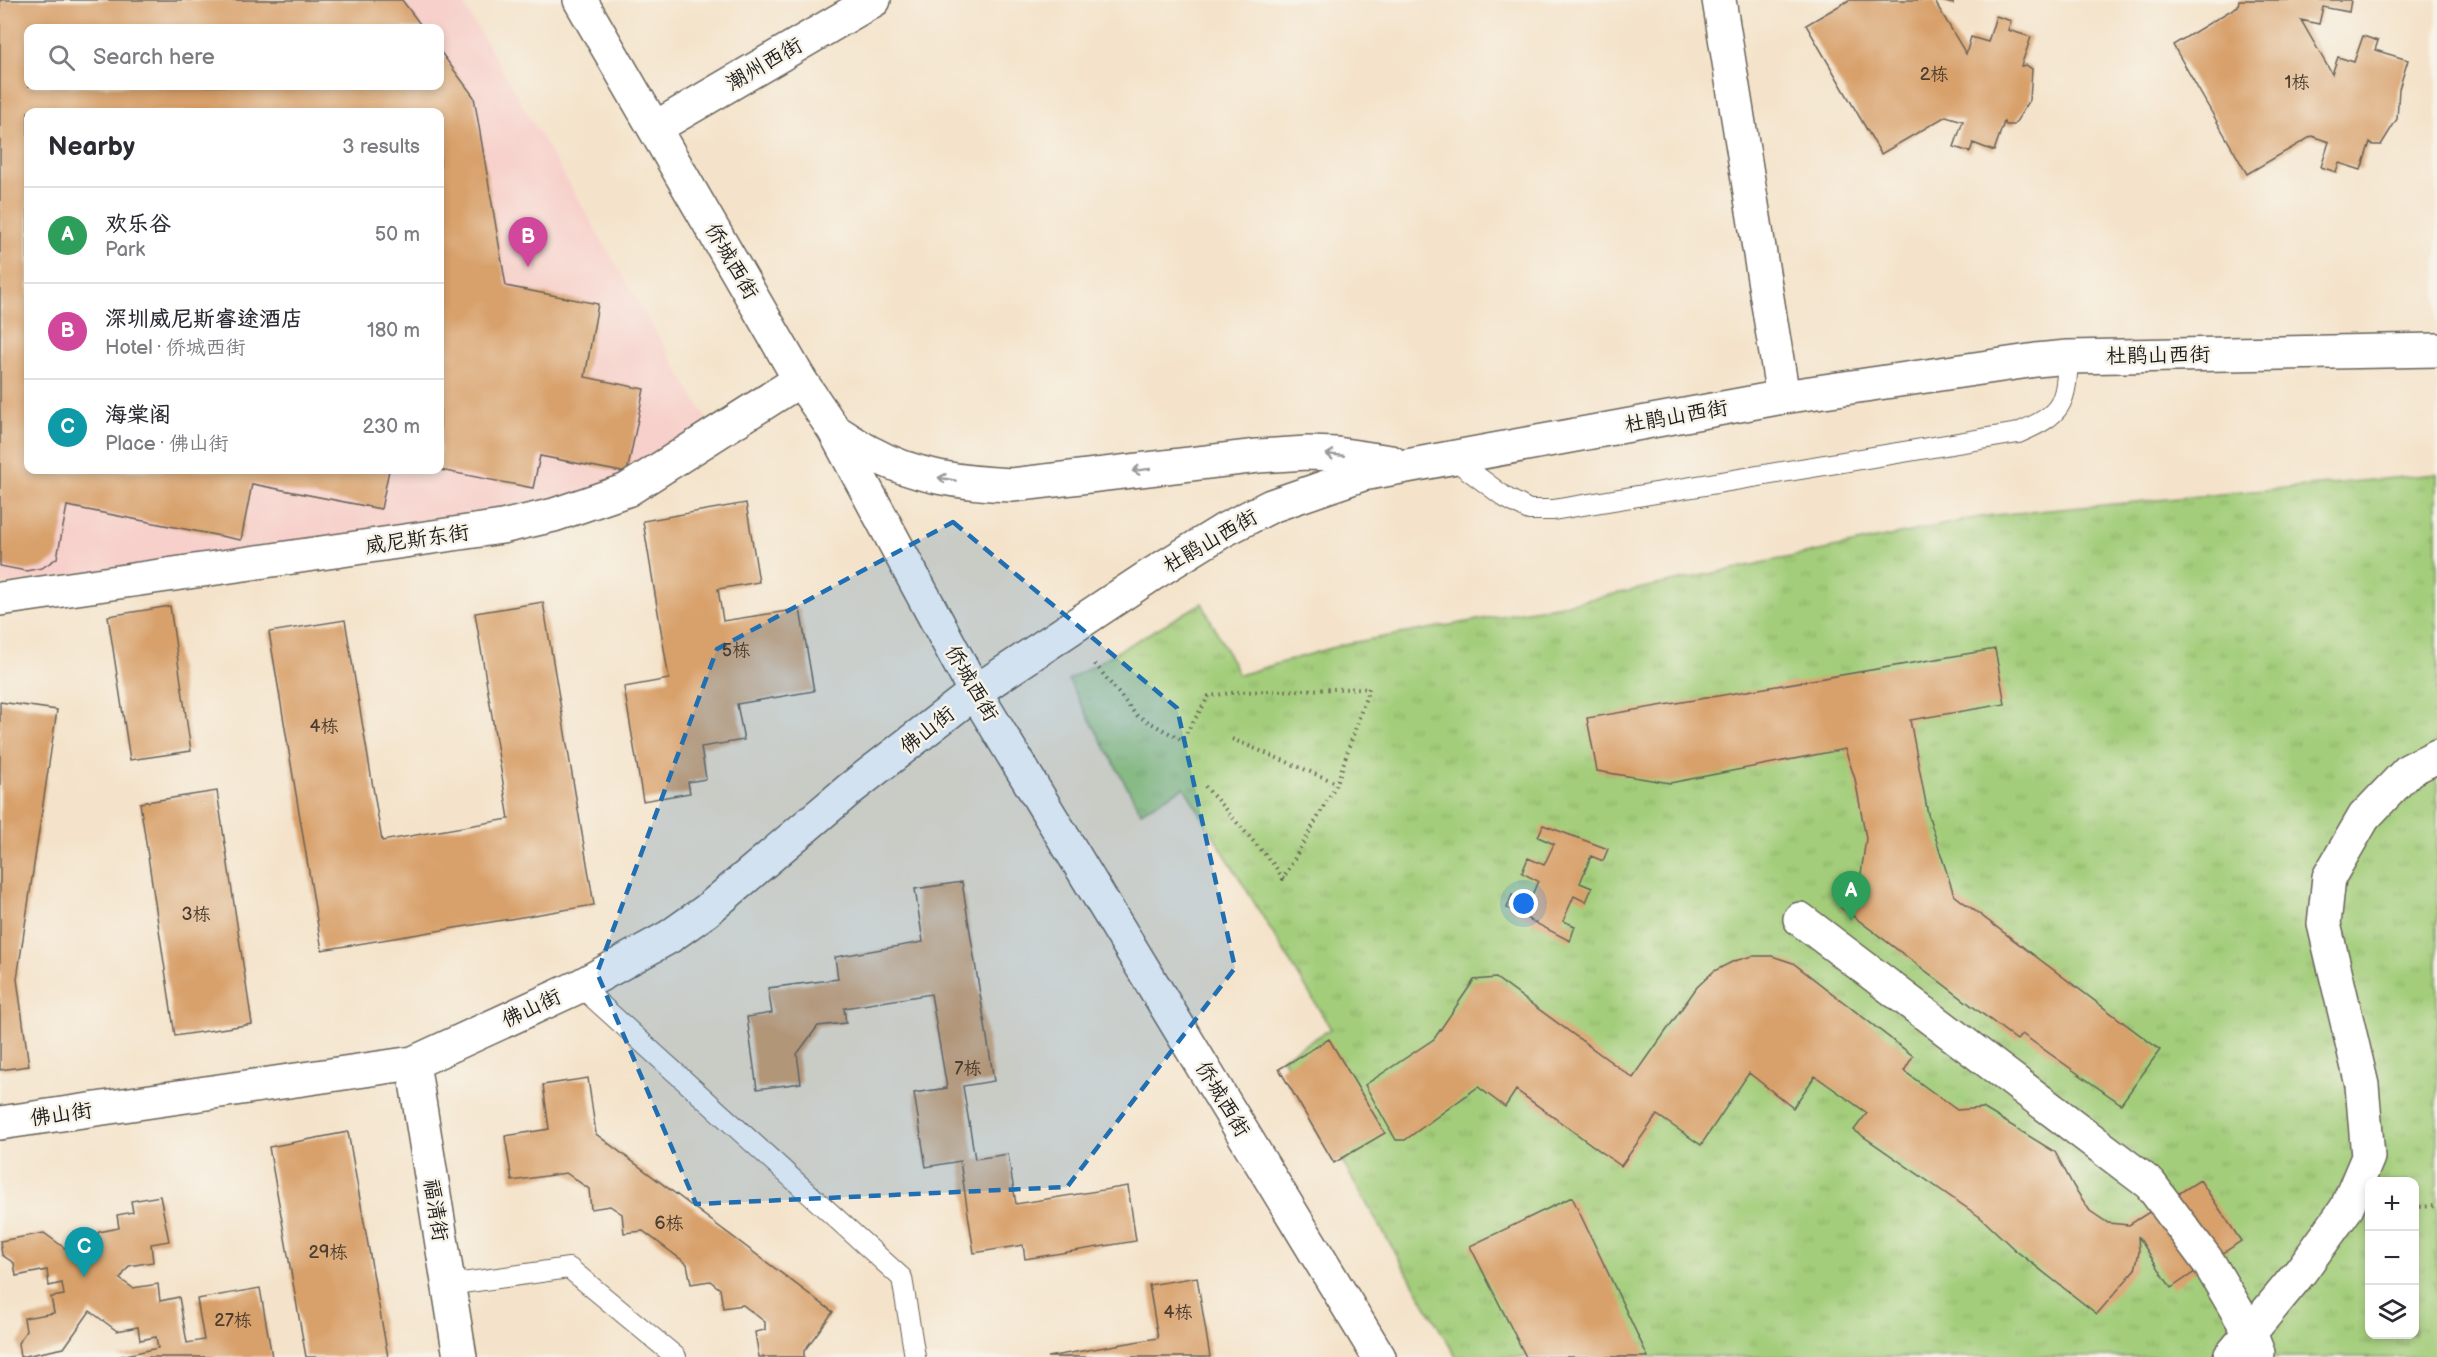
<!DOCTYPE html>
<html lang="en">
<head>
<meta charset="utf-8">
<style>
	:root { --surface:#fff; --page:#f2f2f3; --text:#2b2b33; --muted:#7c7c81; --line:#e1e1e2; --accent:#db2777 }
	body { margin:0; font-family:"Balsamiq Sans","LXGW WenKai TC",sans-serif; background:var(--page); color:var(--text) }
	.controls { position:absolute; right:18px; bottom:18px; display:grid; overflow:hidden; border-radius:12px; box-shadow:0 3px 9px #0003 }
	.controls button { width:54px; height:54px; display:grid; place-items:center; padding:0; border:0; border-bottom:2px solid var(--line); background:var(--surface); color:var(--text); font:30px sans-serif }
	.you { position:absolute; left:1524px; top:904px; width:21px; height:21px; margin:-15px; border:4px solid #fff; border-radius:50%; background:#1a73e8; box-shadow:0 0 0 9px #1a73e833 }
	.badge { display:grid; place-items:center; width:39px; height:39px; border-radius:50%; background:var(--accent); color:#fff; font-size:20px; font-weight:700 }
	.pin { position:absolute; translate:-50% -50px; filter:drop-shadow(0 2px 3px #0008) }
	.pin::after { content:''; position:absolute; top:32px; width:21px; height:18px; background:inherit; clip-path:polygon(0 0,100% 0,50% 100%) }
	.list { margin:0; padding:0; list-style:none }
	h2 { display:flex; justify-content:space-between; align-items:center; height:78px; margin:0; padding:0 24px; font-size:26px }
	h2 small { font-size:20px; font-weight:400; color:var(--muted) }
	.list li { display:grid; grid-template-columns:39px 1fr auto; gap:18px; align-items:center; box-sizing:border-box; height:96px; padding:0 24px; border-top:2px solid var(--line) }
	.list b { display:block; font-size:22px; white-space:nowrap }
	.list p { margin:0; font-size:20px; white-space:nowrap; color:var(--muted) }
	.list em { font-size:20px; font-style:normal; color:var(--muted) }
	.icon { flex:none; width:33px; height:33px; fill:none; stroke:currentColor; stroke-width:2; stroke-linecap:round; stroke-linejoin:round }
	.map { position:relative; flex:none; width:2437px; height:1357px; overflow:hidden }
	.search { position:absolute; background:var(--surface); box-shadow:0 3px 9px #0003; left:24px; top:24px; width:420px; height:66px; display:flex; align-items:center; gap:15px; box-sizing:border-box; padding:0 21px; border-radius:12px; color:var(--muted); font-size:22px }
	.panel { position:absolute; background:var(--surface); box-shadow:0 3px 9px #0003; left:24px; top:108px; width:420px; height:366px; border-radius:12px }
	.map>svg:first-child { display:block }
	.built { fill:#f7d0cb; fill-rule:evenodd }
	.park { fill:url(#park-tufts); stroke:#60744b; stroke-width:1.5; fill-rule:evenodd }
	.building { fill:#d8a06b }
	.lines { fill:none; stroke-linecap:round; stroke-linejoin:round }
	.lane-casing { stroke:#686259; stroke-width:22 }
	.street-casing { stroke:#686259; stroke-width:36 }
	.secondary-casing { stroke:#686259; stroke-width:36 }
	.path { stroke:#686259; stroke-width:4; stroke-dasharray:1.5 4.5; stroke-linecap:butt }
	.lane { stroke:#fff; stroke-width:20 }
	.street { stroke:#fff; stroke-width:33 }
	.secondary { stroke:#fff; stroke-width:33 }
	.oneway { stroke:#999 }
	.marked { fill:#1f6fb2; fill-opacity:0.2; stroke:#1f6fb2; stroke-width:4.5; stroke-dasharray:12 8; stroke-linejoin:round }
	.labels { text-anchor:middle; stroke-width:5; stroke-linejoin:round; paint-order:stroke }
	.number-label { font-size:18px; fill:#4b3d30 }
	.street-label { font-size:21px; fill:#1c1c1c; stroke:#f7f3e8 }
</style>
</head>
<body>
<div class="map">
<svg width="2437" height="1357" viewBox="0 0 2437 1357">
	<defs>
		<pattern id="park-tufts" width="24" height="20" patternUnits="userSpaceOnUse" patternTransform="scale(1.5)"><rect width="24" height="20" fill="#a3cd7a"/><path d="M3 7l-1-3M5 7V3M7 7l1-3M15 17l-1-3M17 17v-4M19 17l1-3" fill="none" stroke="#8caf69"/></pattern>
	</defs>
	<rect width="100%" height="100%" fill="#f7f3e8"/>
	<filter id="ink" filterUnits="userSpaceOnUse"><feTurbulence type="fractalNoise" baseFrequency=".0167" numOctaves="2"/><feDisplacementMap in="SourceGraphic" scale="12" xChannelSelector="R" yChannelSelector="G"/><feConvolveMatrix kernelMatrix="1 2 1 2 8 2 1 2 1" color-interpolation-filters="sRGB"/></filter>
	<filter id="wash" filterUnits="userSpaceOnUse"><feTurbulence type="fractalNoise" baseFrequency=".008" numOctaves="4" result="noise"/><feDisplacementMap in="SourceGraphic" scale="24" xChannelSelector="R" yChannelSelector="G"/><feGaussianBlur stdDeviation="1.35" result="paint"/><feColorMatrix in="noise" values="0 0 0 0 0 0 0 0 0 0 0 0 0 0 0 0 0 1.4 0 .05"/><feComposite in="paint" operator="in"/></filter>
	<g filter="url(#wash)">
		<rect width="100%" height="100%" fill="#f4e3ca"/>
		<path class="built" d="M0 0H461L708 421 604 488 521 511 0 585ZM28 28H440V86H28ZM28 112H440V470H28Z"/>
		<path class="park" d="M2437 474V1357H1456L1282 1058 1331 1029 1184 787 1141 812 1068 680 1202 603 1239 675 1345 644 1567 604 1985 516ZM2370 1182H2414V1334H2370Z"/>
		<g id="blocks">
			<path class="building" d="M0 0H402L423 28H28V86H440V51L474 97 506 286 598 304 585 377 644 389 627 473 540 456 533 488 440 470V112H28V470H389L381 509 252 484 241 540 67 506 57 558 42 568 26 571 0 566Z
				M1849 0H1934L1966 54 1971 37 1988 42 1996 16 2011 21 2008 30 2031 37 2021 66 2026 65 2032 69 2030 100 2014 125H2006L2004 122 1994 151 1973 143 1970 152 1954 147 1963 121 1946 116 1881 154 1806 25Z
				M1937 0H1954L1953 4Z
				M2239 0H2351L2349 12 2323 7 2319 24 2301 20 2332 74 2338 57 2354 62 2363 36 2378 41 2375 50 2408 60 2399 89 2397 119 2381 145H2373L2370 142 2361 170 2339 163 2336 172 2321 167 2329 142 2312 136 2247 174 2173 45 2238 6Z
				M746 503 759 582 718 589 723 621 800 609 814 691 737 704 744 740 701 747 706 779 688 782 690 793 643 801 624 687 669 679 643 521Z
				M543 602 594 905 322 950 269 632 345 620 382 841 509 819 475 613Z
				M170 606 191 751 130 760 108 616Z
				M1995 649 2005 704 1910 720 1928 814 1954 895 2160 1050 2121 1104 2022 1034 2017 1040 1841 907 1860 881 1866 838 1855 779 1845 749 1670 783 1597 771 1587 718Z
				M0 702 57 710 17 979 29 1066 0 1070Z
				M217 791 252 1024 175 1036 140 803Z
				M1543 825 1608 849 1603 861 1591 856 1580 883 1592 888 1586 902 1574 896 1563 921 1575 926 1570 941 1507 908 1512 895 1529 902 1538 881 1522 873 1528 858 1544 865 1554 844 1538 837Z
				M962 882 994 1081 963 1086 975 1159 1008 1154 1016 1204 1128 1186 1136 1241 1025 1259 1023 1245 974 1253 960 1161 926 1167 914 1093 947 1088 931 994 844 1008 846 1023 818 1026 797 1054 801 1083 757 1089 747 1017 772 1013 768 988 838 979 835 957 923 942 915 889Z
				M1753 956H1772L1793 963 1913 1056 1904 1071 1957 1110 1983 1108 2055 1152 2074 1187 2090 1211 2108 1223 2129 1225 2200 1180 2241 1241 2171 1288 2138 1236 2139 1252 2135 1270 2097 1314 2015 1250 1980 1217 1854 1130 1867 1113 1815 1076 1793 1108 1749 1073 1701 1145 1657 1115 1621 1166 1516 1090 1505 1107 1478 1087 1405 1140H1396L1365 1085 1434 1039 1474 980 1496 978 1633 1078 1697 987 1714 971 1734 961Z
				M1329 1039 1385 1133 1334 1163 1279 1069Z
				M588 1078 596 1134 833 1312 804 1351V1357H759L755 1332 765 1330V1322L743 1305 723 1308 720 1289 710 1281 691 1284 687 1264 643 1231 624 1233 622 1214 610 1206 591 1209 589 1189 566 1173 512 1181 505 1136 549 1129 543 1085Z
				M348 1132 388 1357H306L269 1147Z
				M160 1196 169 1241 151 1244 153 1262 129 1266 120 1279 133 1288 158 1284 160 1301 179 1297 187 1343 204 1340 197 1299 260 1288 272 1357H117L158 1348 156 1337 140 1340 138 1327 117 1331 90 1311 64 1348 20 1357 18 1343 26 1331 24 1318 54 1313 51 1297 64 1295 62 1283 49 1286 47 1270 16 1276 14 1263 2 1255 0 1241 44 1233 80 1259 99 1232 119 1228 117 1215 133 1212 131 1201Z
				M1572 1197 1648 1357H1526L1470 1246Z
				M1197 1277 1210 1357H1047L1158 1338 1149 1285Z"/>
		</g>
	</g>
	<g filter="url(#ink)">
		<use href="#blocks" fill-opacity="0" stroke="#686259" stroke-width="1.5"/>
		<g class="lines">
			<defs>
				<path id="lane" d="M1451 457 1506 498 1529 510H1553L2018 433C2063 414 2066 404 2068 357
					M580 986 902 1278 915 1357
					M448 1285 569 1268 676 1357"/>
				<path id="street" d="M1719 0 1783 397
					M655 128 874 0
					M0 599 502 527 554 515 627 490 800 380
					M1800 919 2150 1184 2209 1263 2250 1333 2258 1353
					M413 1063 460 1357
					M0 1123 413 1063 580 986 669 937 706 911 850 789 975 692
					M2230 1357 2301 1271 2346 1209 2368 1157 2362 1085 2324 924 2329 877 2364 817 2409 770 2437 756"/>
				<path id="secondary" d="M580 0 800 380 834 430 975 692 1379 1357
					M835 431C847 438 859 447 871 453 914 477 963 483 1012 485L1258 456 1307 453 1337 454 1391 462
					M975 692 1151 575 1224 530 1271 506 1363 474 1783 397 2036 360 2068 357 2437 350"/>
			</defs>
			<use href="#lane" class="lane-casing"/>
			<use href="#street" class="street-casing"/>
			<use href="#secondary" class="secondary-casing"/>
			<path class="path" d="M1095 664 1136 715 1182 740 1209 696 1239 692 1369 688 1337 783 1283 879 1275 866 1204 785
				M1232 739 1337 783
				M2414 1207 2437 1206"/>
			<use href="#lane" class="lane"/>
			<use href="#street" class="street"/>
			<use href="#secondary" class="secondary"/>
		</g>
		<defs><path id="oneway-shaft" d="M-6 0H5M1.5-3L5.5 0L1.5 3" fill="none" stroke-width="1.6" stroke-linecap="round" stroke-linejoin="round" transform="scale(1.5)"/></defs>
		<g class="oneway">
			<use href="#oneway-shaft" transform="translate(1335 455) rotate(-175)"/>
			<use href="#oneway-shaft" transform="translate(1141 470) rotate(173)"/>
			<use href="#oneway-shaft" transform="translate(947 479) rotate(-170)"/>
		</g>
	</g>
	<path class="marked" d="M953 522 1177 708 1235 968 1067 1187 696 1204 597 973 717 649Z"/>
	<g class="labels">
		<g class="number-label">
			<text x="1934" y="80">2栋</text>
			<text x="2297" y="88">1栋</text>
			<text x="736" y="656">5栋</text>
			<text x="324" y="732">4栋</text>
			<text x="196" y="920">3栋</text>
			<text x="968" y="1074">7栋</text>
			<text x="669" y="1229">6栋</text>
			<text x="328" y="1258">29栋</text>
			<text x="1178" y="1318">4栋</text>
			<text x="233" y="1326">27栋</text>
		</g>
		<g class="street-label">
			<text transform="translate(764 64) rotate(-30)" y="7">潮州西街</text>
			<text transform="translate(732 261) rotate(60)" y="7">侨城西街</text>
			<text transform="translate(2158 355) rotate(-1)" y="7">杜鹃山西街</text>
			<text transform="translate(1676 416) rotate(-10)" y="7">杜鹃山西街</text>
			<text transform="translate(417 539) rotate(-8)" y="7">威尼斯东街</text>
			<text transform="translate(1210 541) rotate(-30)" y="7">杜鹃山西街</text>
			<text transform="translate(972 683) rotate(60)" y="7">侨城西街</text>
			<text transform="translate(927 730) rotate(-38)" y="7">佛山街</text>
			<text transform="translate(531 1008) rotate(-25)" y="7">佛山街</text>
			<text transform="translate(1223 1099) rotate(59)" y="7">侨城西街</text>
			<text transform="translate(61 1114) rotate(-8)" y="7">佛山街</text>
			<text transform="translate(436 1210) rotate(81)" y="7">福清街</text>
		</g>
	</g>
</svg>
<div class="controls">
<button>+</button>
<button>−</button>
<button><svg class="icon" aria-label="layers" viewBox="0 0 24 24"><path d="M12 4l9 5-9 5-9-5zM3 14l9 5 9-5"/></svg></button>
</div>
<div class="you"></div>
<div class="pin badge" style="left:1851px;top:921px;background:#2e9e5b">A</div>
<div class="pin badge" style="left:528px;top:267px;background:#d1479c">B</div>
<div class="pin badge" style="left:84px;top:1277px;background:#0f9aa8">C</div>
<div class="search"><svg class="icon" aria-label="search" viewBox="0 0 24 24"><circle cx="10" cy="10" r="6"/><path d="M15 15l6 6"/></svg>Search here</div>
<section class="panel">
<h2>Nearby<small>3 results</small></h2>
<ul class="list">
<li><span class="badge" style="background:#2e9e5b">A</span><div><b>欢乐谷</b><p>Park</p></div><em>50 m</em></li>
<li><span class="badge" style="background:#d1479c">B</span><div><b>深圳威尼斯睿途酒店</b><p>Hotel · 侨城西街</p></div><em>180 m</em></li>
<li><span class="badge" style="background:#0f9aa8">C</span><div><b>海棠阁</b><p>Place · 佛山街</p></div><em>230 m</em></li>
</ul>
</section>
</div>
</body>
</html>
